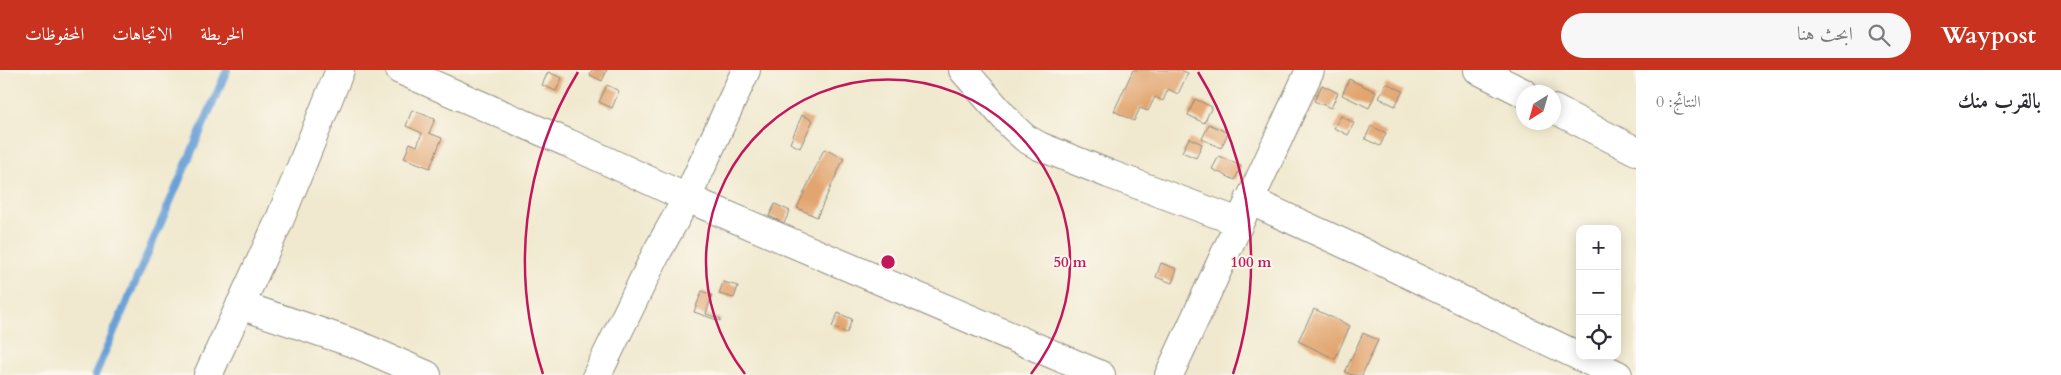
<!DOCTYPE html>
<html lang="ar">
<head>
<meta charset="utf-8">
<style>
	:root { --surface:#fff; --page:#f7f7f7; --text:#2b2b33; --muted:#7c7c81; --line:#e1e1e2; --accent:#c8321e }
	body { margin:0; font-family:Cardo,Amiri,serif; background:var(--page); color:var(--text); direction:rtl }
	.controls { position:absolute; right:15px; bottom:15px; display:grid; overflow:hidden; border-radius:10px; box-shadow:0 2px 12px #0003 }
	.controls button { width:45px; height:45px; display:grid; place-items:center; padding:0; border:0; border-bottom:1px solid var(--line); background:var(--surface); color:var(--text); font:25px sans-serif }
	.compass { position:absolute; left:1516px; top:15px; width:45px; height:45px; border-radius:50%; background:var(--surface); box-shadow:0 2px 12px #0003; rotate:217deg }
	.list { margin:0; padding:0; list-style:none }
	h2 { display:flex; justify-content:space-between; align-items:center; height:65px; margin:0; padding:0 20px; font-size:21px }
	h2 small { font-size:16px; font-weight:400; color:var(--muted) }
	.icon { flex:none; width:28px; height:28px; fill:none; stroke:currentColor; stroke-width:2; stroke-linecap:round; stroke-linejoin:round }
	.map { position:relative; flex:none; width:1636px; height:305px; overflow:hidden; direction:ltr }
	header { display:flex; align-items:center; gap:30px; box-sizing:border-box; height:70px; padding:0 25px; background:var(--accent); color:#fff }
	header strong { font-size:24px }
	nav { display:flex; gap:28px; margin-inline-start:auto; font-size:18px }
	.search { width:350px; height:45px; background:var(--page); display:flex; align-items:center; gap:12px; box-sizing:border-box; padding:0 18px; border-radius:28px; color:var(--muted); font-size:19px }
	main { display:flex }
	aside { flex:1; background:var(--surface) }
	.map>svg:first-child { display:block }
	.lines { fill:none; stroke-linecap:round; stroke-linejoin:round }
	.stream { stroke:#69a0d7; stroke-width:8 }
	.building { fill:#e2a570 }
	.minor-casing { stroke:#8e8a7d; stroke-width:30 }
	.minor { stroke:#fff; stroke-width:28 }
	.ring { fill:none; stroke:#c2185b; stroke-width:2.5 }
	.centre { fill:#c2185b; stroke:#fbf7ec; stroke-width:2.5 }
	.ring-label { font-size:15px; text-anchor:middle; font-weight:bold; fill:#c2185b; stroke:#fbf7ec; stroke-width:4; stroke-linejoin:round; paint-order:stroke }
</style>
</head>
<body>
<header>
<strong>Waypost</strong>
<div class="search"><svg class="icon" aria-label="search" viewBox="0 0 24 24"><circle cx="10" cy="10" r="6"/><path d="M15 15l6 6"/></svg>ابحث هنا</div>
<nav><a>الخريطة</a><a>الاتجاهات</a><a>المحفوظات</a></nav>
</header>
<main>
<aside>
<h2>بالقرب منك<small>النتائج: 0</small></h2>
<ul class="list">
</ul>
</aside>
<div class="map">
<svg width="1636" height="305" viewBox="0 0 1636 305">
	<rect width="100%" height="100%" fill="#fbf7ec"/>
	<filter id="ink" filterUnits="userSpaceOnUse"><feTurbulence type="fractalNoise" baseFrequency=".02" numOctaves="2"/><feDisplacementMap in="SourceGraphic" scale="10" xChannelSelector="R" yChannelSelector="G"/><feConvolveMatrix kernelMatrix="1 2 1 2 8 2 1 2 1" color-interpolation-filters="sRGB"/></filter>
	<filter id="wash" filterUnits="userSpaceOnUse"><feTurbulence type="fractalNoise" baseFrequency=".0096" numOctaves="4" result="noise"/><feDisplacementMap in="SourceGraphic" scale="20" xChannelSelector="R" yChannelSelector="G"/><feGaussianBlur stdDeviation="1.12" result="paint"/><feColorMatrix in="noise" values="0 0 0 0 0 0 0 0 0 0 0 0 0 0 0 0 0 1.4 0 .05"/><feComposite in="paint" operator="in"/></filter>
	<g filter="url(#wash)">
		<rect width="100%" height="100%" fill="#f0e9cf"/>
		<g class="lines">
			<path class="stream" d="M95 305 227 0"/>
		</g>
		<g id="blocks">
			<path class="building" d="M592 0H607L602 11 590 5Z
				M1133 0H1181L1188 3 1178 24 1168 19 1163 31 1155 27 1148 41 1140 38 1134 51 1114 41Z
				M548 2 562 8 556 21 542 15Z
				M1349 9 1376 22 1369 38 1342 25Z
				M1386 13 1403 21 1395 36 1379 28Z
				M607 15 619 21 612 38 599 32Z
				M1322 15 1338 23 1331 38 1314 31Z
				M1195 29 1212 37 1204 53 1188 45Z
				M412 40 435 49 429 63 442 68 430 98 404 88 410 73 417 76 422 63 406 56Z
				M802 45 813 50 800 78 790 73Z
				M1341 46 1354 53 1348 65 1334 58Z
				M1209 54 1228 63 1221 78 1202 69Z
				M1371 56 1386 63 1380 76 1365 69Z
				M1189 68 1202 74 1196 88 1182 82Z
				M824 79 844 88 817 147 797 138Z
				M1219 86 1241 96 1235 110 1212 99Z
				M775 134 790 141 784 153 769 146Z
				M1161 193 1177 199 1172 213 1156 207Z
				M723 212 738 216 734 228 719 224Z
				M702 221 712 225 706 244 721 249 720 251 694 242Z
				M1314 239 1350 256 1335 289 1298 271Z
				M838 243 852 249 847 263 832 257Z
				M1363 263 1378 270 1362 305H1352L1345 302Z"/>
		</g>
	</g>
	<g filter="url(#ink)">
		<use href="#blocks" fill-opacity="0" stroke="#8e8a7d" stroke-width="1"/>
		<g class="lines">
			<defs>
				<path id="minor" d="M400 0 568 73 687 128 1101 305
					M963 0 1013 57 1025 68 1039 76 1109 104 1239 152
					M1478 0 1524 23
					M1554 39 1636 81
					M1249 130 1360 181 1618 305
					M240 235 356 274 427 305
					M208 305 280 149 340 0
					M597 305 657 182 687 128 746 0
					M1169 305 1310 0"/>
			</defs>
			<use href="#minor" class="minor-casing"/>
			<use href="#minor" class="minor"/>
		</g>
	</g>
	<g class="ring">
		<path d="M745 304A182 182 0 1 1 1031 304"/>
		<path d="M543 304A363 363 0 0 1 578 2M1198 2A363 363 0 0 1 1233 304"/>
	</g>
	<circle cx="888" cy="192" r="8" class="centre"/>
	<g class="ring-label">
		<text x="1070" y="197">50 m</text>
		<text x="1251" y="197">100 m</text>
	</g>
</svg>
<div class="controls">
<button>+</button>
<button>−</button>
<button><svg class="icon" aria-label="locate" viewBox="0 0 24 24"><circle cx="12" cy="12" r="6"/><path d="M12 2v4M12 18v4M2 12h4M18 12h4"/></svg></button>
</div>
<svg class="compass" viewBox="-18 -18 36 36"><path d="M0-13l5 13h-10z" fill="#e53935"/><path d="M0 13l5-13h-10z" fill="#7c7c81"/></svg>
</div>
</main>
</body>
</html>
